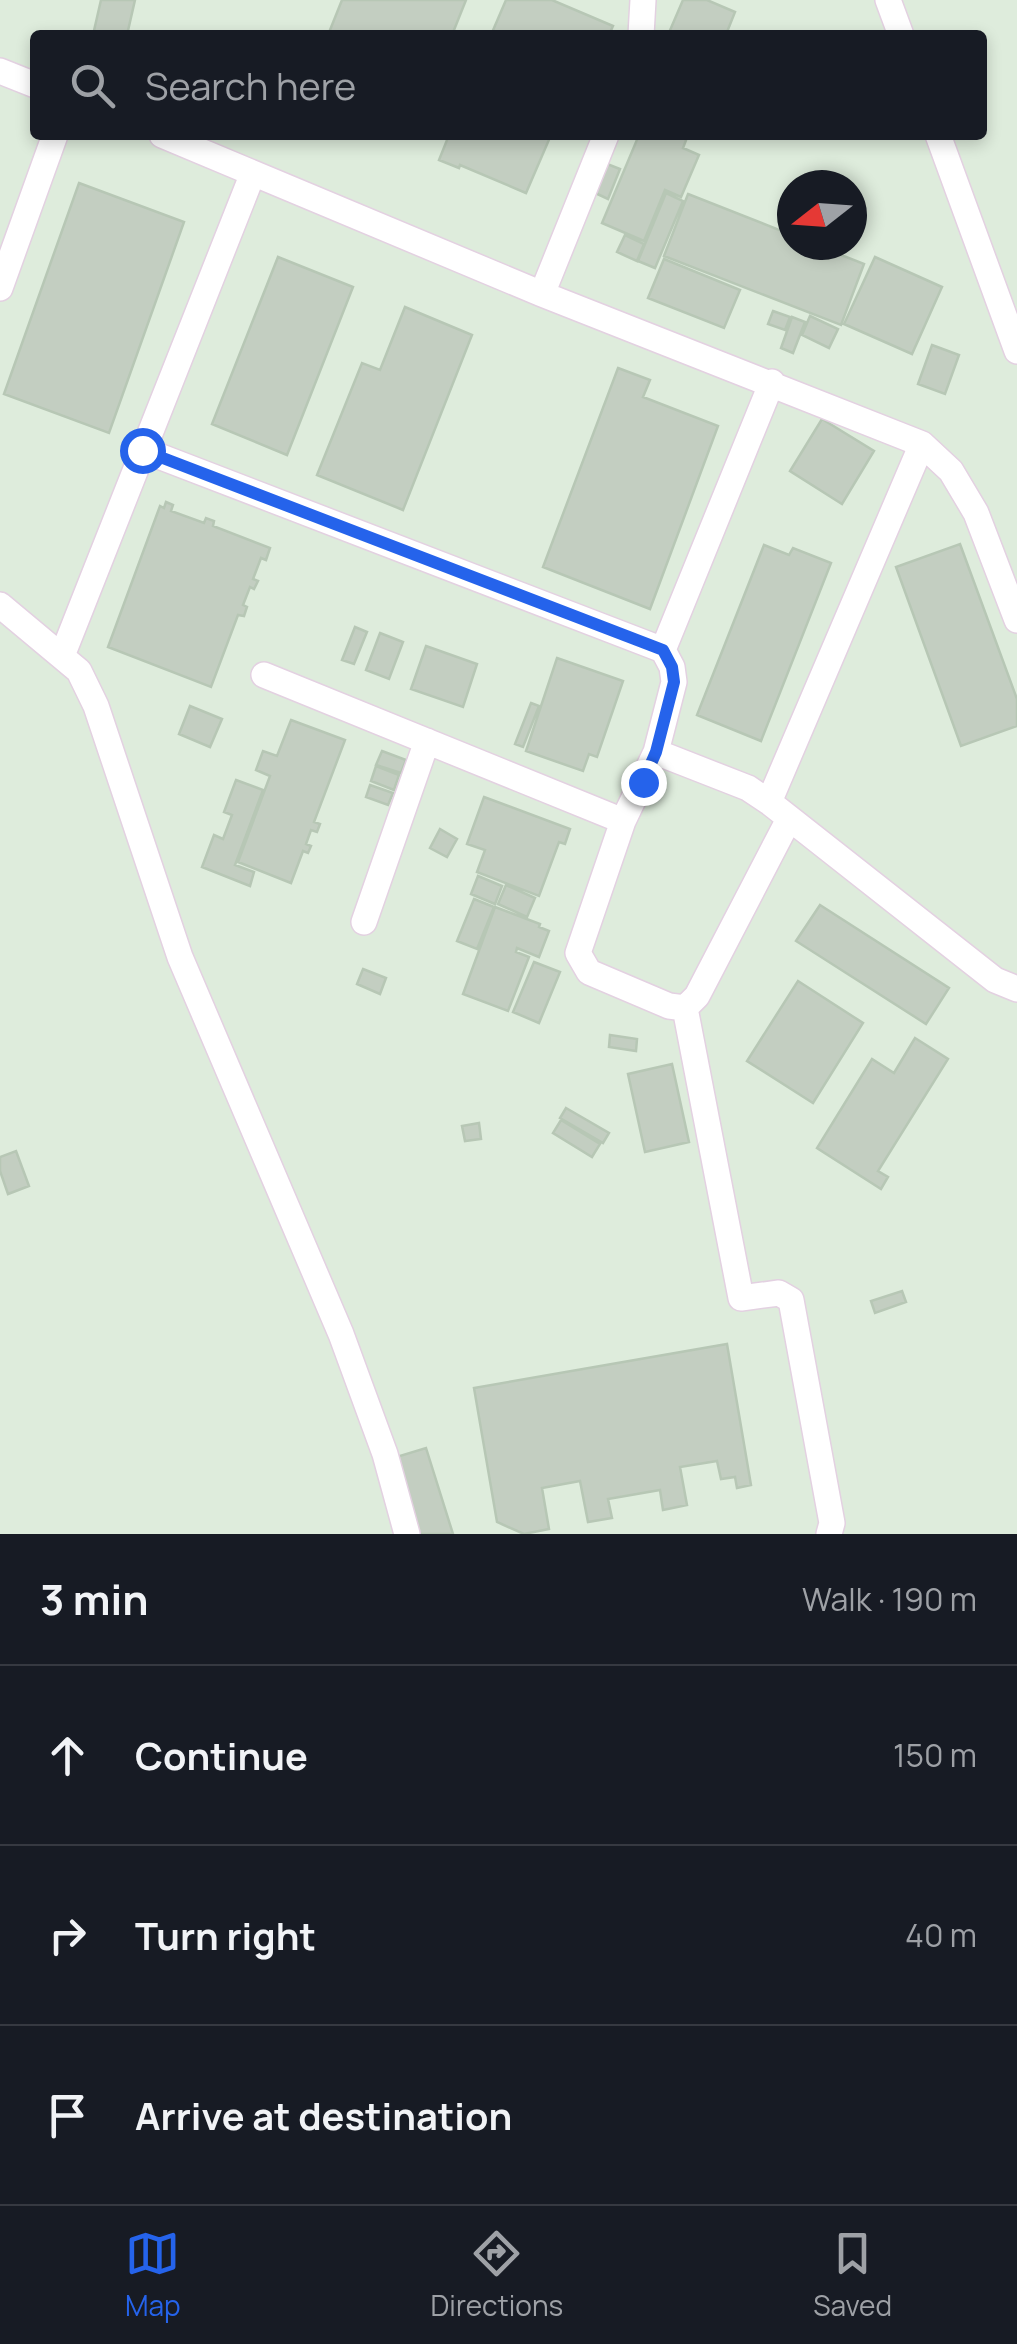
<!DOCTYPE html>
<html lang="en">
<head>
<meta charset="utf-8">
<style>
	:root { --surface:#171b24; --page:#242831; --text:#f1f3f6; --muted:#9ea1a6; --line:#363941; --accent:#2563eb }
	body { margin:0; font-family:Manrope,sans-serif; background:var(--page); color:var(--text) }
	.compass { position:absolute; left:777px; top:170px; width:90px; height:90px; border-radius:50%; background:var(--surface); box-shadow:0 5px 15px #0003; rotate:253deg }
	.stop { position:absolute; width:30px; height:30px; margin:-22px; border:8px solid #2563eb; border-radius:50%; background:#fff }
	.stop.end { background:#2563eb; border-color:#fff; box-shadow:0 2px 10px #0008 }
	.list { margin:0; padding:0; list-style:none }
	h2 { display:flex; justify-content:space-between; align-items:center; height:130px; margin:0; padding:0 40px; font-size:42px }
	h2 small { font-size:32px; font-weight:400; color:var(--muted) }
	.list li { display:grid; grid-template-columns:65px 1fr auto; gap:30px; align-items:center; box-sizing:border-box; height:180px; padding:0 40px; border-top:2px solid var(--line) }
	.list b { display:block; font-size:38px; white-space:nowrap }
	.list em { font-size:32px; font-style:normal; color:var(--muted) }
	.icon { flex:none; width:55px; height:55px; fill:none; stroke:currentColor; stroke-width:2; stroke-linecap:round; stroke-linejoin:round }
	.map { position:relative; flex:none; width:1017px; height:1534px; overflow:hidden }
	.search { position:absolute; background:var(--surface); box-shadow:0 5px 15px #0003; left:30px; right:30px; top:30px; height:110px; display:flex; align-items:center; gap:25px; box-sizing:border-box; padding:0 35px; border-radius:10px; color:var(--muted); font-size:38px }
	.sheet { height:670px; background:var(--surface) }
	nav { display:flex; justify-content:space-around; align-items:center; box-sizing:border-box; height:140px; border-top:2px solid var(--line); background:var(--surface); font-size:28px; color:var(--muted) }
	nav a { display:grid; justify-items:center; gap:5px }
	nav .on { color:var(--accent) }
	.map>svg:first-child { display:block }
	.building { fill:#c3cec1; stroke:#b7c7b5; stroke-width:2.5 }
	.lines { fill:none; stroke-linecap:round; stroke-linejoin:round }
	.street-casing { stroke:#e3d1e1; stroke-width:28 }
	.street { stroke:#fff; stroke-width:25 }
	.route { stroke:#2563eb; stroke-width:12 }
</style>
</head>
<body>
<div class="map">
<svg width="1017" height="1534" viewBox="0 0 1017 1534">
	<rect width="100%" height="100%" fill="#deecdc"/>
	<path class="building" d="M101 0H135L127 35H93Z
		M342 0H466L452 35H328Z
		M506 0H552L613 26 609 35H491Z
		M683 0H707L735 12 727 32 734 35H668Z
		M449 135H551L526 193 460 165 459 168 439 160Z
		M639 135H688L683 148 699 155 681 197 665 190 644 241 602 223Z
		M602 162 620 169 608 199 591 191Z
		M79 183 184 222 109 433 4 394Z
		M666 193 683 201 655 268 638 261Z
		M688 194 792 235V245H816L864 264 841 325 664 256Z
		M625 235 644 244 637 261 617 252Z
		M278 257 353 287 287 455 212 424Z
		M875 257 942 287 912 354 844 324Z
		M664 259 740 290 724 328 648 298Z
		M405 307 472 335 403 510 317 475 362 363 380 370Z
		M773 311 790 317 785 330 768 324Z
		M810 316 838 329 829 348 802 335Z
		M792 317 805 322 793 353 781 348Z
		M932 345 959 355 945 394 918 384Z
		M618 368 650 380 643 397 718 426 650 609 543 567Z
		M822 419 874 451 842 504 790 471Z
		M166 502 173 505 171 511 204 523 206 518 214 521 213 526 270 548 266 560 261 558 253 579 258 581 254 589 250 587 243 605 247 607 244 616 238 615 211 687 108 647 160 506 164 508Z
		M960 544 1017 699V726L961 746 896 567Z
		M764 545 789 555 793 548 831 563 761 741 697 715Z
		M355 627 367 632 354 664 342 660Z
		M380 633 403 642 389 679 366 670Z
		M426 646 477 664 463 707 411 689Z
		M557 658 623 681 597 757 589 754 583 771 526 751Z
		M531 703 539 706 523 747 515 744Z
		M190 706 222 719 210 747 179 734Z
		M291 720 345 740 314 822 320 824 317 832 311 830 306 844 311 846 308 853 303 851 291 883 238 862 270 776 256 770 263 751 277 756Z
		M382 751 406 760 401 773 376 765Z
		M376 766 399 775 394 790 371 781Z
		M236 780 263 790 235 865 254 872 250 886 202 867 214 835 223 839 232 815 224 812Z
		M370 785 393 793 388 805 366 797Z
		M484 797 570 829 565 844 559 842 539 896 477 872 485 850 467 844Z
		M440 829 457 839 447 857 430 848Z
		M478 876 502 886 495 904 471 894Z
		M506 885 535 898 527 917 498 904Z
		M474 899 494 907 477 949 457 941Z
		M820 905 949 988 926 1024 796 941Z
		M495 907 540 924 539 927 549 931 539 957 517 948 516 952 529 957 508 1011 463 994Z
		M534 962 560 972 539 1023 513 1012Z
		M363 969 386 978 380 994 357 984Z
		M798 981 863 1023 813 1103 747 1061Z
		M610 1035 637 1039 636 1051 609 1047Z
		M915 1038 948 1059 878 1171 888 1177 881 1189 817 1148 872 1059 894 1073Z
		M672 1064 689 1142 645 1152 628 1074Z
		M566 1108 609 1133 603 1143 560 1118Z
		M561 1120 600 1144 592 1157 553 1133Z
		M479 1123 481 1139 465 1141 462 1126Z
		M16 1151 29 1186 8 1194 0 1171V1157Z
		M902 1291 906 1302 875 1313 871 1301Z
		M727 1344 751 1485 737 1488 735 1477 721 1479 717 1461 680 1467 687 1505 663 1510 660 1490 608 1499 612 1518 588 1522 580 1481 542 1488 549 1529 524 1534 497 1522 474 1388Z
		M426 1448 453 1534H417L393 1458Z"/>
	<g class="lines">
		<defs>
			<path id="street" d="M888 0 901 35
				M641 35 643 0
				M0 71 35 85
				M162 135 542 294 922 444 951 471 976 513 1017 620
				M938 135 1017 351
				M0 288 55 135
				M542 294 606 135
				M143 450 663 650 672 667 674 682 656 752
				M0 605 79 671 96 706 180 957 341 1334 385 1454 407 1534
				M663 650 772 382
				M62 656 253 173
				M264 675 623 821
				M769 802 922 444
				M364 922 427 741
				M685 1008 669 1006 589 972 578 953 623 821 656 752 748 788 769 802 995 980 1017 989
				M685 1008 741 1298 779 1293 791 1300 832 1523 829 1534
				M685 1008 697 996 789 819"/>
		</defs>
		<use href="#street" class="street-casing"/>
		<use href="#street" class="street"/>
	</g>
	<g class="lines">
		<path class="route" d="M142 450 663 650 672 667 674 682 656 752 643 782"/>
	</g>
</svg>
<svg class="compass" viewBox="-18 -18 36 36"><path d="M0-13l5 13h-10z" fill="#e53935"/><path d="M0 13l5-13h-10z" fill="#9ea1a6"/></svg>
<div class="stop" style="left:142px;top:450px"></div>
<div class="stop end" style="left:643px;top:782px"></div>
<div class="search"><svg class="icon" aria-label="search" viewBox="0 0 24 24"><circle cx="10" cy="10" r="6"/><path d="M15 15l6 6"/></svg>Search here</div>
</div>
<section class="sheet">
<h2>3 min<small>Walk · 190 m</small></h2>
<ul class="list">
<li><svg class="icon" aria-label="ahead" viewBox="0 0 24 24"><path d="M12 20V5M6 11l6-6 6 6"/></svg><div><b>Continue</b></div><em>150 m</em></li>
<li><svg class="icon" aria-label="right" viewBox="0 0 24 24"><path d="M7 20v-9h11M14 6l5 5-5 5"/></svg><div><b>Turn right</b></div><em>40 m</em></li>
<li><svg class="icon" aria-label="arrive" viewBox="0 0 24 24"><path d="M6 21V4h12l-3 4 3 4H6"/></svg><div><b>Arrive at destination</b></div></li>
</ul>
</section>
<nav>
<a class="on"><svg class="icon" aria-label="map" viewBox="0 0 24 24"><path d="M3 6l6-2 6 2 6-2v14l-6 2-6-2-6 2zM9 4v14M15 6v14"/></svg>Map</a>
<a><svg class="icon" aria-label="directions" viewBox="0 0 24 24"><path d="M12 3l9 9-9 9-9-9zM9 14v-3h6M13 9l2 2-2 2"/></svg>Directions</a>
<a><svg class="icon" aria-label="saved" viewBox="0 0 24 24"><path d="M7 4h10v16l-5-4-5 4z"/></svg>Saved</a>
</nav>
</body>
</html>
